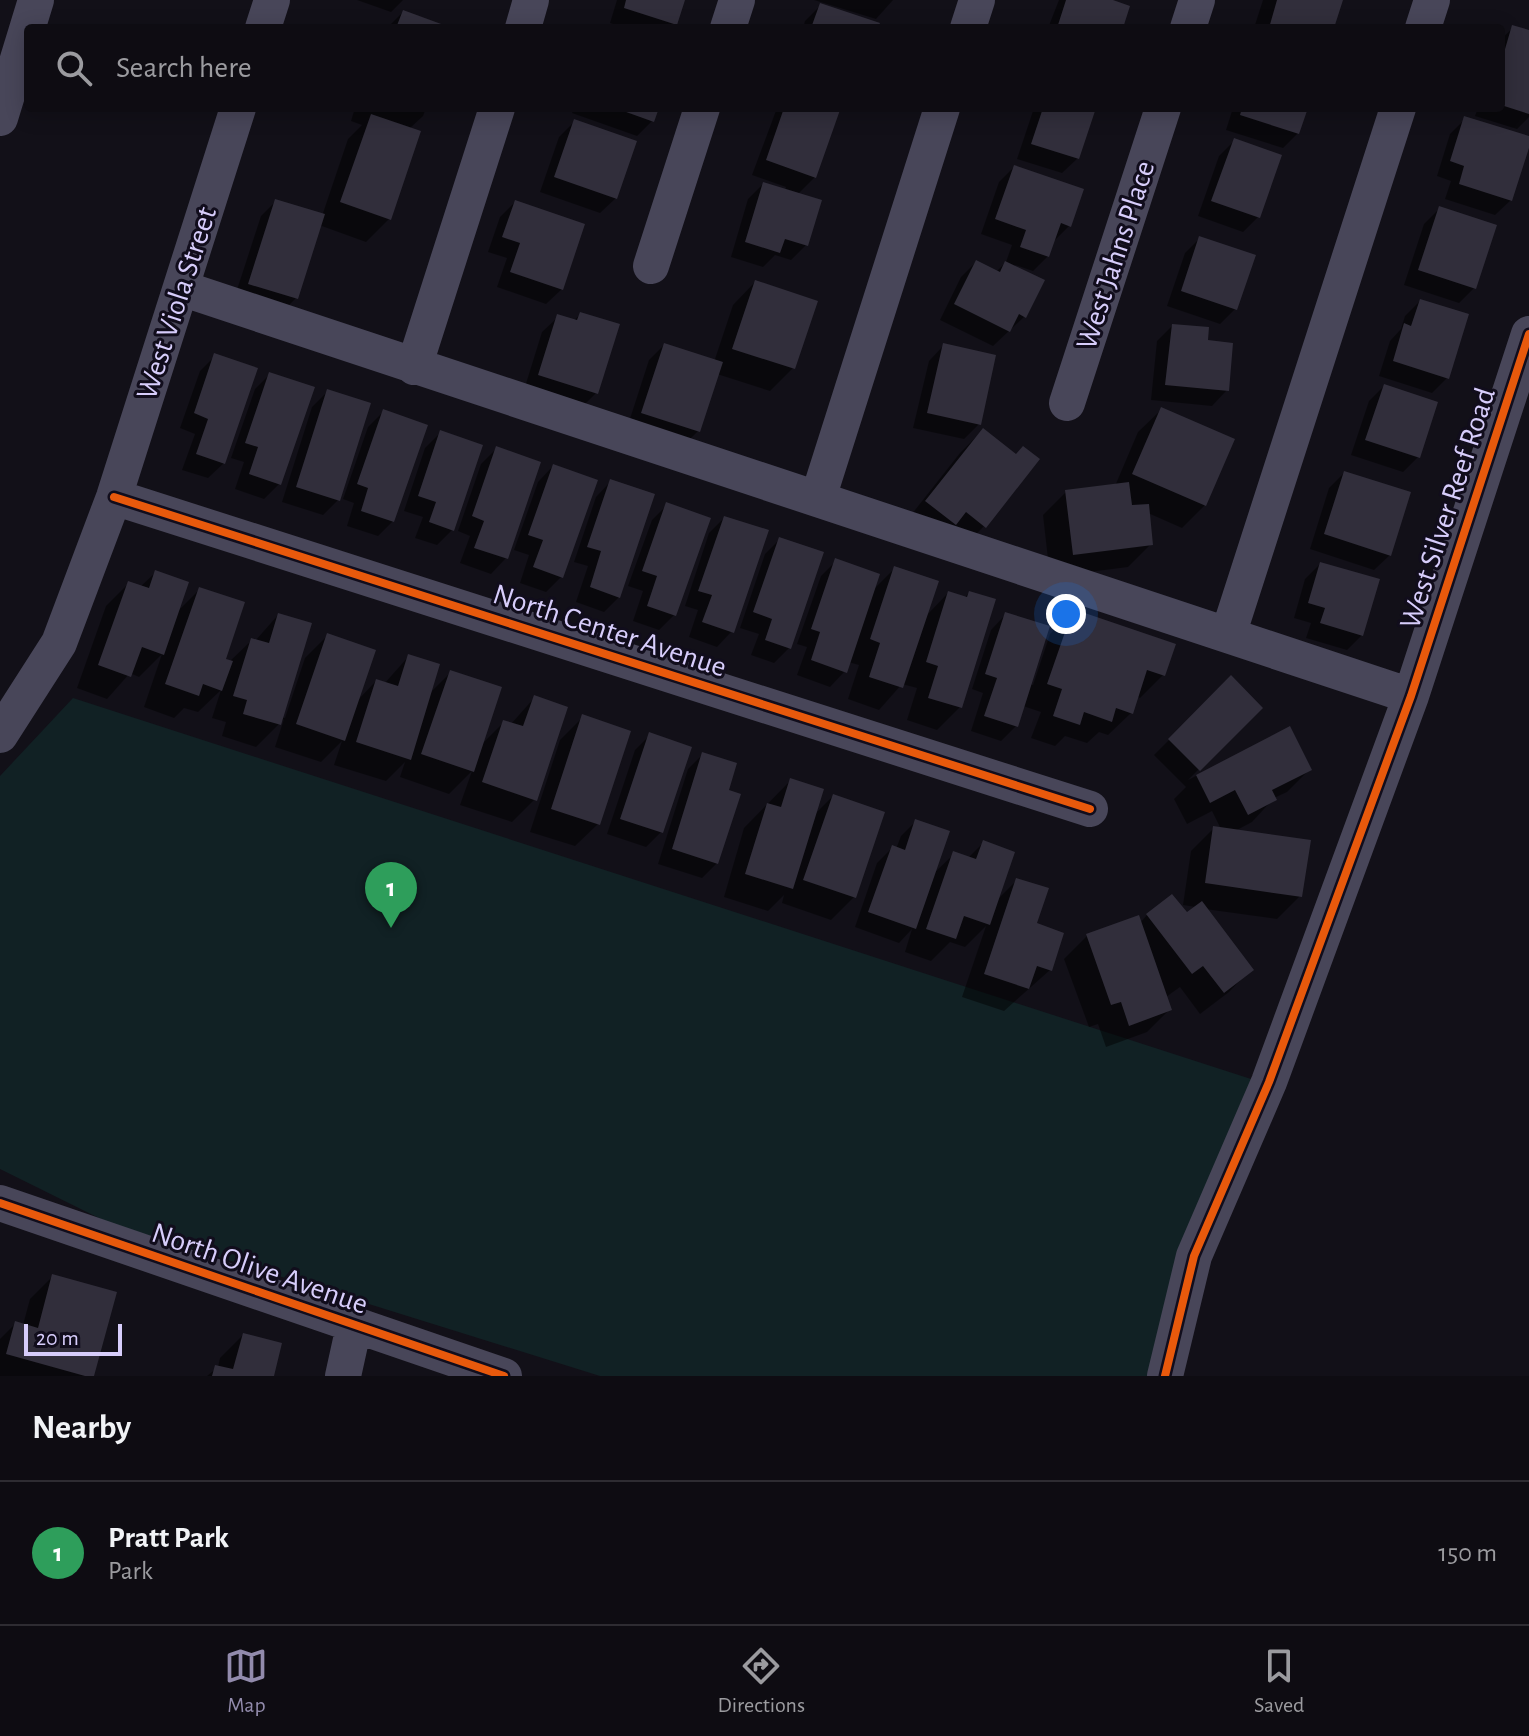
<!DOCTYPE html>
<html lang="en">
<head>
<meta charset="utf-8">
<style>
	:root { --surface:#0e0c12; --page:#17151b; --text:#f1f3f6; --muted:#9b9b9f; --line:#2e2c32; --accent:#928bac }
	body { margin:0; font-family:"Alegreya Sans",sans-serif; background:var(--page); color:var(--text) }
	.scale { position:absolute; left:24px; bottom:20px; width:98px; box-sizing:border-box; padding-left:8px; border:4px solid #d7cdfb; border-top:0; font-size:22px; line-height:28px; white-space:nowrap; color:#d7cdfb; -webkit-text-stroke:6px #110d1c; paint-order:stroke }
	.you { position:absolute; left:1066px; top:614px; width:28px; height:28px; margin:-20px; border:6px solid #fff; border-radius:50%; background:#1a73e8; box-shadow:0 0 0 12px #1a73e833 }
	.badge { display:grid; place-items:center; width:52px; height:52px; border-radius:50%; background:var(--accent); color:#fff; font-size:26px; font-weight:700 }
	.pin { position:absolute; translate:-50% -66px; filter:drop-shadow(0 2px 4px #0008) }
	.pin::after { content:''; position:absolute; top:42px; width:28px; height:24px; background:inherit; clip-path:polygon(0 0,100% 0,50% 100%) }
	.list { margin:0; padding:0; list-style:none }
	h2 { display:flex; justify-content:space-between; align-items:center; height:104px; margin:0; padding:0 32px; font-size:34px }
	h2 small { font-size:26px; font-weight:400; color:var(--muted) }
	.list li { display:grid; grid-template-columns:52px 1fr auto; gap:24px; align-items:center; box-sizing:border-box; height:144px; padding:0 32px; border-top:2px solid var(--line) }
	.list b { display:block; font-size:30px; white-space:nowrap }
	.list p { margin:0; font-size:26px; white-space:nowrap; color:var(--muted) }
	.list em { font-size:26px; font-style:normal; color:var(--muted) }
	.icon { flex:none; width:44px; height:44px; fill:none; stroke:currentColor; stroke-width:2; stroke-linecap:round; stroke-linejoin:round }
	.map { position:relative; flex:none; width:1529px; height:1376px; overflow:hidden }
	.search { position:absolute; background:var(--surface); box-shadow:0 4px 20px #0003; left:24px; right:24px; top:24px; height:88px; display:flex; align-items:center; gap:20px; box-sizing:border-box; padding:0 28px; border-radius:8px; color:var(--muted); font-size:30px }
	.sheet { height:248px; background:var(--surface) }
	nav { display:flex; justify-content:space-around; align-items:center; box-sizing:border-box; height:112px; border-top:2px solid var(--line); background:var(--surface); font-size:22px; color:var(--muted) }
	nav a { display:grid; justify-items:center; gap:4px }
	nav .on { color:var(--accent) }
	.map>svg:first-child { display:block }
	.green { fill:#112124 }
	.shadow { fill:#0007 }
	.building { fill:#312e3b }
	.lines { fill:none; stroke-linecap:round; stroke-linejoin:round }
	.minor { stroke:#484659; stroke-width:36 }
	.cycleway-casing { stroke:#110d1c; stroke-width:13 }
	.cycleway { stroke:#e8590c; stroke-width:8 }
	.labels { text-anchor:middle; stroke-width:6; stroke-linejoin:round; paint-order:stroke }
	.street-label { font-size:30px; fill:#d7cdfb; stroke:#110d1c }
</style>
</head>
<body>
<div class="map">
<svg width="1529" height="1376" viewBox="0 0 1529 1376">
	<rect width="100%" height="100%" fill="#121018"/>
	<path class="green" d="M73 698 1251 1079 1158 1376H600L109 1223 0 1169V776Z"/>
	<path class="shadow" d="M357 0H403L391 12Z
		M617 0H683L676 24 671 28H625L610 23Z
		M814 0H893L876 19Z
		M1059 0H1107L1121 28H1048Z
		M1263 0H1341L1332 28H1254Z
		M820 6 876 28H803L805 21Z
		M403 12 448 28H387Z
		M1513 28 1529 32V117L1517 129 1475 116 1478 108H1501V39Z
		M355 108H426L423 116 409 129 389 219 366 242 319 225 296 298 281 313 234 299 261 216 276 201 322 216 348 139 362 125 351 121Z
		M574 108H656L652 121 637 136 572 113Z
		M777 108H830L838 111 815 177 797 195 806 245 791 260 775 255 763 267 731 257 748 199 763 184 785 191 786 187 752 175Z
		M1034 108H1094L1078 158 1062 173 1017 159Z
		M1233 108H1305L1298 133 1283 148 1226 130Z
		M1465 119 1529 139 1511 200 1495 215 1445 199 1451 181 1437 176 1450 134Z
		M574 122 616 198 600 213 540 192 559 137Z
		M1234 141 1258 217 1243 232 1198 216 1219 156Z
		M1014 167 1069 226 1054 241 1048 256 1033 271 1015 265 1014 267 1042 281 1024 317 993 346 940 320 961 277 976 262 996 272 1006 262 1012 245 981 234 999 182Z
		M515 202 562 289 546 304 497 287 507 258 488 252 500 217Z
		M1439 209 1474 288 1459 303 1404 285 1424 224Z
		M1200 238 1235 309 1220 324 1167 306 1185 253Z
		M755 282 793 368 770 391 717 374 698 431 683 446 627 428 649 360 664 345 714 362 733 305Z
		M1420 301 1448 377 1432 393 1379 376 1390 341 1401 329 1405 316Z
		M581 314 596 393 581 408 524 390 542 332 558 317 573 321Z
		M1172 326 1206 342 1227 390 1212 406 1151 400 1157 341Z
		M944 345 979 424 964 439 913 428 929 361Z
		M215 356 224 463 208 478 182 470 195 434 180 428 200 371Z
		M270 374 279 484 264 499 235 489 244 462 231 458 255 389Z
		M1384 386 1418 457 1403 472 1351 455 1369 401Z
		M327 392 338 500 323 515 282 502 312 407Z
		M1161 410 1205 505 1182 528 1148 513 1151 544 1128 567 1050 577 1043 515 1066 492 1115 486 1138 432Z
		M383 412 393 521 378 536 347 526 354 503 343 499 368 427Z
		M983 430 984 526 962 549 904 524 960 453Z
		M440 433 452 530 437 545 415 538 423 517 404 511 425 448Z
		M496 449 538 463 506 558 491 574 460 563 470 536 458 531 481 464Z
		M553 466 561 577 546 592 520 583 529 555 514 550 538 482Z
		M1344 473 1390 555 1374 570 1310 549 1329 488Z
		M611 481 619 597 604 612 576 602 588 566 574 562 596 497Z
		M667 505 674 615 659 630 633 621 643 591 628 586 652 520Z
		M724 518 732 631 717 647 689 637 698 610 685 606 709 533Z
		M780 539 789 648 774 663 751 655 759 634 740 628 765 554Z
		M836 561 872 591 895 568 926 616 948 593 964 598 969 593 960 707 937 730 907 720 917 688 902 684 879 710 848 699 859 665 848 662 845 671 830 687 797 675 807 647 797 644 821 576Z
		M1320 564 1362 635 1347 650 1306 638 1311 623 1294 618 1305 579Z
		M156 572 177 612 200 589 223 660 229 662 252 640 255 641 278 615 281 717 285 718 305 658 327 636 356 702 376 681 384 684 408 657 429 694 451 672 481 745 504 722 511 724 535 697V799L512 822 460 805 472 771 449 794 400 777 405 762 386 781 334 765 342 741 321 762 275 747 284 719 256 747 222 736 226 722 212 718 221 690 198 712 184 708 174 718 144 707 162 654 139 677 130 673 107 699 77 688 106 606 129 583 140 587Z
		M1073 611 1163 675 1140 698 1136 696 1131 713 1108 735 1099 732 1087 743 1065 736 1055 746 1031 738 1041 712 1023 706 1016 726 1001 741 971 731 983 693 972 689 991 630 1006 614 1029 684 1033 685 1050 634Z
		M1231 678 1260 708 1188 780 1289 729 1310 769 1287 792 1274 798 1252 822 1235 831 1300 896 1277 919 1205 909 1251 969 1229 992 1200 1014 1180 987 1166 997 1170 1009 1147 1032 1106 1047 1098 1024 1089 1027 1064 959 1087 936 1140 923 1147 915H1186L1196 907 1183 905 1191 851 1214 828 1221 829 1212 811 1187 824 1174 799 1186 787 1154 755Z
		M583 717 598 824 575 846 530 832 560 740Z
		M650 735 661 832 646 847 607 834 635 750Z
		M703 754 726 791 717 863 702 878 658 864 688 769Z
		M791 780 813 816 833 796 854 897 831 920 782 903 784 895 768 911 724 897 744 828Z
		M916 821 933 874 954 854 968 858 983 843 997 900 1017 880 1050 970 1004 1011 962 997 986 926 965 947 950 942 931 961 905 952 912 929 899 943 855 927 877 863 892 848 896 849 901 836Z
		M53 1276 91 1376H0V1339L16 1323 23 1325 30 1299Z
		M243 1335 272 1376H207L218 1367 220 1358Z"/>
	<path class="building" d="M626 0H685L677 25 624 8Z
		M1066 0H1113L1130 6 1123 28H1057Z
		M1277 0H1343L1334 28H1269Z
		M820 3 880 23 878 28H811Z
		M403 10 452 28H396Z
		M1512 25 1529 30V114L1501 105V63Z
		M615 108H659L654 122Z
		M784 108 840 110 816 178 766 160Z
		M1043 108H1096L1079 159 1031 144Z
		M1242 108H1308L1299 134 1240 115Z
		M371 114 421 131 391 220 340 202Z
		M1464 116 1529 136V148L1512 201 1459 184 1464 166 1450 161Z
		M574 119 637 141 617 199 554 177Z
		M1234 138 1282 155 1260 218 1211 201Z
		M1014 165 1084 189 1071 227 1061 223 1049 257 1020 247 1026 230 995 219Z
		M763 182 822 200 808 246 785 239 780 253 745 242Z
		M275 199 325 214 298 299 248 284Z
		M515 200 585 224 563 290 510 272 520 243 502 237Z
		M1439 206 1497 225 1476 289 1418 270Z
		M1199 236 1256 255 1237 310 1181 291Z
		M976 260 1000 272 1005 261 1045 280 1026 318 1019 314 1010 332 954 304Z
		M755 280 818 301 795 369 732 349Z
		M1420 299 1469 314 1449 379 1393 361 1404 323 1411 326Z
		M580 312 620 324 598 394 538 375 557 314 577 320Z
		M1172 324 1209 327 1208 340 1233 343 1229 391 1165 385Z
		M664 343 723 362 700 432 641 413Z
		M943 343 996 355 981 425 927 413Z
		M214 353 258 368 225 464 196 454 208 419 194 413Z
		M269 372 315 387 281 485 249 474 258 447 245 443Z
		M1384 384 1438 402 1420 458 1365 440Z
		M327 389 371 403 340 501 296 487Z
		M1161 407 1235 439 1206 506 1132 474Z
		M383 409 428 425 394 522 361 511 368 488 357 484Z
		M983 428 1016 454 1023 446 1040 459 986 528 966 512 956 525 925 501Z
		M440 430 483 445 454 531 429 522 436 502 418 496Z
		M496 446 541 462 508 559 474 548 484 521 472 516Z
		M553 464 598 480 563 578 533 567 543 540 528 535Z
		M1344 471 1411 492 1391 556 1324 534Z
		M610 479 655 494 620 598 590 587 601 551 587 547Z
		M1129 482 1132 505 1149 504 1153 545 1073 555 1065 490Z
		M666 502 711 518 676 616 647 606 657 576 642 571Z
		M724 516 769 530 734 633 702 622 712 595 698 591Z
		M779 537 824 552 791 649 765 640 772 619 753 612Z
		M835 558 880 574 847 673 811 660 820 632 811 629Z
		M1320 562 1380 579 1363 636 1320 623 1325 608 1308 603Z
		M894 566 939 581 903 688 869 677 880 643 870 639Z
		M155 570 189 582 164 655 142 647 131 677 98 665 128 581 149 588Z
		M199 587 245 602 226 659 233 661 222 691 203 684 199 696 165 684Z
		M948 591 967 597 969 591 996 599 962 708 928 698 938 666 926 662Z
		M1073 609 1176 644 1165 676 1147 670 1133 714 1116 708 1112 722 1084 712 1080 725 1053 716 1062 689 1047 684Z
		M1005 612 1050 626 1018 727 984 716 997 678 985 674Z
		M278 613 312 623 281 725 243 714 247 700 233 696 251 638 269 643Z
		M327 633 376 650 345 741 296 724Z
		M408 654 440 664 411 760 356 742 376 679 398 686Z
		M450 670 502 687 474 772 421 754Z
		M1231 675 1263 708 1200 771 1168 739Z
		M534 695 568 707 537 801 482 782 503 720 523 726Z
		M582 714 631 731 600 825 551 809Z
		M1290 726 1312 770 1272 790 1277 800 1248 815 1235 790 1210 803 1196 775Z
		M649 732 692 747 663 833 620 819Z
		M702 752 737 763 729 790 741 794 718 864 672 849Z
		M790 778 824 789 793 889 745 874 767 803 781 807Z
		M833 794 885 812 856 898 803 880Z
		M915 819 950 831 916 929 868 912 892 845 905 850Z
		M1213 826 1311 840 1302 897 1205 883Z
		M983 840 1015 852 990 925 964 916 956 939 926 929 953 851 976 859Z
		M1016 878 1049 888 1037 923 1064 933 1052 971 1037 966 1029 989 984 974Z
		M1172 894 1187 912 1202 901 1254 970 1224 993 1203 966 1192 974 1146 914Z
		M1139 915 1172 1010 1129 1026 1121 1002 1111 1005 1086 934Z
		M52 1274 117 1292 94 1376H85L6 1354 15 1321 38 1328Z
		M243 1333 282 1343 274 1376H212L215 1365 233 1369Z"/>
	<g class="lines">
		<path class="minor" d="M263 28 272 0
			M523 28 531 0
			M728 28 737 0
			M968 28 977 0
			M1188 28 1197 0
			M1423 28 1432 0
			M0 118 36 0
			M651 266 702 108
			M181 288 1411 696
			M414 367 497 108
			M1067 403 1163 108
			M114 497 1090 809
			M818 498 942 108
			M1228 635 1398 108
			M0 735 59 643 114 497 238 108
			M0 1203 504 1376
			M343 1376 354 1326
			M1165 1376 1194 1256 1269 1082 1411 696 1529 334"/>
		<defs>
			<path id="cycleway" d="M114 497 1090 809
				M0 1203 504 1376
				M1165 1376 1194 1256 1269 1082 1411 696 1529 334"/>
		</defs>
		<use href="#cycleway" class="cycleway-casing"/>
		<use href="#cycleway" class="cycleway"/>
	</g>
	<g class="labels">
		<g class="street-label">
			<text transform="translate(1115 255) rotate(-72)" y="10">West Jahns Place</text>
			<text transform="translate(176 303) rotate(-72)" y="10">West Viola Street</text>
			<text transform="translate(1447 508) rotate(-72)" y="10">West Silver Reef Road</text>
			<text transform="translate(610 630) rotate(18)" y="10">North Center Avenue</text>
			<text transform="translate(260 1268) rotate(19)" y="10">North Olive Avenue</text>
		</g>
	</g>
</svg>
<div class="scale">20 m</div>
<div class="you"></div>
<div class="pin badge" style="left:391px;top:928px;background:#2e9e5b">1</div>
<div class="search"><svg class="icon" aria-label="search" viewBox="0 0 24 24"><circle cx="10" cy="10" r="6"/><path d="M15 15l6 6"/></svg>Search here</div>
</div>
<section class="sheet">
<h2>Nearby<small></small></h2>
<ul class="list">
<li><span class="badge" style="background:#2e9e5b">1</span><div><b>Pratt Park</b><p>Park</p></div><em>150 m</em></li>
</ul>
</section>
<nav>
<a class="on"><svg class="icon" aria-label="map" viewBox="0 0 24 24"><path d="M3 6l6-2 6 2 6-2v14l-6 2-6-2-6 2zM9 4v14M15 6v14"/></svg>Map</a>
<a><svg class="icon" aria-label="directions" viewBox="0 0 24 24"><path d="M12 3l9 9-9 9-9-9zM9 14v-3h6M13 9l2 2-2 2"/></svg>Directions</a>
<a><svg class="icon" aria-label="saved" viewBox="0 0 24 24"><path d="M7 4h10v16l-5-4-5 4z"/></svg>Saved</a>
</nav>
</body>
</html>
